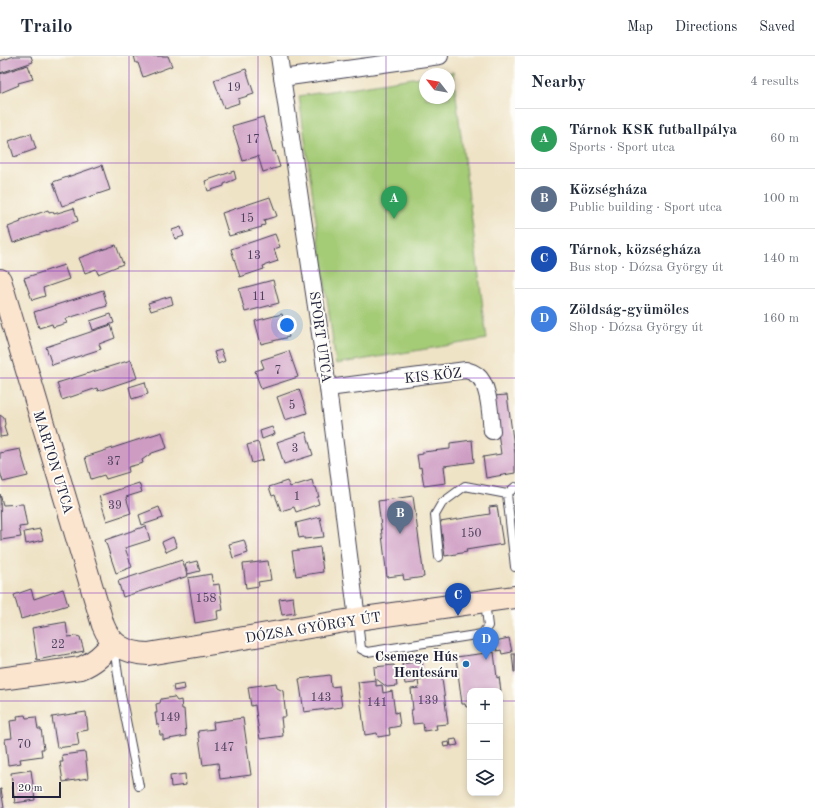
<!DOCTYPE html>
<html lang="en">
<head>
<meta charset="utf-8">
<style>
	:root { --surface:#fff; --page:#f6f6f7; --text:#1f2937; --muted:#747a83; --line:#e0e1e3; --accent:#b45309 }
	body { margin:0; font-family:"Old Standard TT",serif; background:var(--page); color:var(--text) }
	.controls { position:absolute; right:12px; bottom:12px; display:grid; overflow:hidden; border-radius:8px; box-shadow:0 2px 6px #0003 }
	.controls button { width:36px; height:36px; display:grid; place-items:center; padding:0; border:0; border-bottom:1px solid var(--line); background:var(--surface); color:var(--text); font:20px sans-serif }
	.compass { position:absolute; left:419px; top:12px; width:36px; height:36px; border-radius:50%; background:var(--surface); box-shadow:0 2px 6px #0003; rotate:301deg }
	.scale { position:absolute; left:12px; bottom:10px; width:49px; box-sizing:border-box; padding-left:4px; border:2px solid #22223b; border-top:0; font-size:11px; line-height:14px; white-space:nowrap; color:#22223b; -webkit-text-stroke:3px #fdfcf7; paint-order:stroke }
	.you { position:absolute; left:287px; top:269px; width:14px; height:14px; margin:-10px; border:3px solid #fff; border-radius:50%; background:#1a73e8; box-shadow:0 0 0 6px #1a73e833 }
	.badge { display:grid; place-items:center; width:26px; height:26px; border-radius:50%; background:var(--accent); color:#fff; font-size:13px; font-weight:700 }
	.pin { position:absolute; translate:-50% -33px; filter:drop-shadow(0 1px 2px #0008) }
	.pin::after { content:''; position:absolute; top:21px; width:14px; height:12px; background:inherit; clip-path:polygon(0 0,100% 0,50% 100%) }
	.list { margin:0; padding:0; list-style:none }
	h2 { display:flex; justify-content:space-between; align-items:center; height:52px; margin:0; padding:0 16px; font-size:17px }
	h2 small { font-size:13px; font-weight:400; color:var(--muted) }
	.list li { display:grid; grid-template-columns:26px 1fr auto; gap:12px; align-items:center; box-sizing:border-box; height:60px; padding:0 16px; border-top:1px solid var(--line) }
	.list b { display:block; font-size:15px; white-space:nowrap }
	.list p { margin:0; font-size:13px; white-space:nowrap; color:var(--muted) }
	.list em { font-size:13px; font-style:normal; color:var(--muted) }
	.icon { flex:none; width:22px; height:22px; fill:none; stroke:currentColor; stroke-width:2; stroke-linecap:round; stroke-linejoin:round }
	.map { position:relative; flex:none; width:515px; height:752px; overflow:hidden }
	header { display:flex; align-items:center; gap:24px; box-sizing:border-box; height:56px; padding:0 20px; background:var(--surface); border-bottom:1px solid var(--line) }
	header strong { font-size:19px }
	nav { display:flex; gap:22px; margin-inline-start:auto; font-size:14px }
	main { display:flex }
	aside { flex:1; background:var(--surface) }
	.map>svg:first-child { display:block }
	.green { fill:#a4cb76; stroke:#637658 }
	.building { fill:#ce9cc3 }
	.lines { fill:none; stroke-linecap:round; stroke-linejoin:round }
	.lane-casing { stroke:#413f50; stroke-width:10 }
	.street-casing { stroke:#413f50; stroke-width:18 }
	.secondary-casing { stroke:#413f50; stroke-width:24 }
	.lane { stroke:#fff; stroke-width:8 }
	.street { stroke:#fff; stroke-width:16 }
	.secondary { stroke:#fce5cf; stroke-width:22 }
	.grid { fill:none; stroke:#7b2cbf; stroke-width:1; stroke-opacity:0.55 }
	.poi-dot { fill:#1f6fb2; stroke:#fdfcf7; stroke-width:1.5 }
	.labels { text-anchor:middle; stroke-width:4; stroke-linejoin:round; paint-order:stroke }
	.number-label { font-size:12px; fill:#4d405d }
	.street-label { font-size:14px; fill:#22223b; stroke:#fdfcf7 }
	.poi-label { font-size:14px; font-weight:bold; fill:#22223b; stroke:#fdfcf7; text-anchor:end }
</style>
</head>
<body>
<header>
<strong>Trailo</strong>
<nav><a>Map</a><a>Directions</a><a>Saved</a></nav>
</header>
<main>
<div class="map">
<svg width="515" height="752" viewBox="0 0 515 752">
	<rect width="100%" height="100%" fill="#fdfcf7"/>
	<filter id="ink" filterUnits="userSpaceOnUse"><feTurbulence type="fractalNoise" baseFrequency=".025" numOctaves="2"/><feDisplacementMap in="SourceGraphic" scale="8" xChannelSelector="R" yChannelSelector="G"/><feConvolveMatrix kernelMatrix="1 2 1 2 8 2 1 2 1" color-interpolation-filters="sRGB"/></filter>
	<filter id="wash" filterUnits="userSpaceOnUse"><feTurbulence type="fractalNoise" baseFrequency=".012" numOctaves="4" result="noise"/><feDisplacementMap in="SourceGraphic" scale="16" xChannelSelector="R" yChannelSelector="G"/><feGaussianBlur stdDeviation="0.9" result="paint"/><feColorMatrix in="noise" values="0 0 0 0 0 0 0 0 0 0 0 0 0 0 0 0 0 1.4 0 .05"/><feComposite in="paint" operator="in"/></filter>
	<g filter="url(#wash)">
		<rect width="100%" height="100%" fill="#efe3c6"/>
		<path class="green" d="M453 16 487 283 336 308 299 40 425 20V42H449V18H438Z"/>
		<g id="blocks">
			<path class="building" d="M14 0H31L33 6 0 17V5Z
				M134 0H168L172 10 143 21 138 7H136Z
				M28 9 33 23 18 27 19 29 0 37V18Z
				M246 13 254 38 238 43 239 47 224 52 214 24Z
				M263 61 273 96 275 95 280 111 263 116 258 100 243 105 232 70Z
				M31 77 36 93 14 101 9 85Z
				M102 109 110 134 62 150 53 126Z
				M234 115 236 123 224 128V130L208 135 205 125Z
				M270 141 277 160 264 164 265 169 261 170 262 171 229 180 222 157Z
				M74 152 78 165 13 187 8 171 21 166 20 164 48 154 49 157 53 156 54 158Z
				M181 171 184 180 175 183 172 174Z
				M275 178 280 191 274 193 278 205 263 210 264 213 240 221 231 193Z
				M116 189 123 208 98 218 96 213 85 217 79 202Z
				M64 209 69 223 43 232 45 240 32 244 24 222Z
				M273 224 279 247 245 256 239 233Z
				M103 234 107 250 65 263 67 267 53 271 52 268 39 272 34 256Z
				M171 240 173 248 151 255 148 247Z
				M111 258 114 267 93 274 90 265Z
				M282 258 289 281 261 288 255 265Z
				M111 269 115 282 99 288 101 293 52 309 46 291Z
				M221 294 225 305 218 308 214 296Z
				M289 295 298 321 261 333 255 315 264 312 261 304Z
				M131 304 137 322 98 335 97 332 62 344 57 327Z
				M145 326 148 338 132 343 129 331Z
				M299 333 307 357 285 364 277 341Z
				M507 339 515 398V417L486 422 483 401 501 398 493 340Z
				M0 359 4 362 5 368 4 371 7 380 0 381Z
				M272 371 275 378 262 383 260 375Z
				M162 376 167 392 152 397 142 404 143 407 128 411 129 416 106 423 104 419 91 423 85 401Z
				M306 376 313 399 284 408 277 386Z
				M472 384 474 406 444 410 446 427 424 430 421 411 419 412 417 399 423 398V396L450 393V387Z
				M258 386 263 404 252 407 247 389Z
				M20 393 28 420 3 426 0 415V397Z
				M312 424 314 432 316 431 319 441H317L319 448 296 456 294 451 281 455 275 439 272 440 269 431 287 425 290 431Z
				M139 427 142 436 126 441 131 457 107 465 99 440Z
				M0 438 3 449 23 448 27 470 19 471 21 481 1 484Z
				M413 440 424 521 404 524 403 519 387 521 378 445Z
				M497 450 503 488 466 494 467 496 445 500 440 466 490 458 489 451Z
				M159 451 163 462 142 469 139 459Z
				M320 461 324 481 304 483V481L299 482 296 467Z
				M146 470 150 484 125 492 132 511 116 517 105 484Z
				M40 473 43 484 26 488 24 476Z
				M173 481 177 491 166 496 162 486Z
				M244 484 248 497 233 502 229 488Z
				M320 491 323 516 296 520 292 495Z
				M182 504 188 520 123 541 118 525Z
				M197 505 200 515 188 518 185 508Z
				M268 505 271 524 258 526 259 530 246 532 243 508Z
				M211 518 213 529 219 528 223 554 217 555 218 563 195 567 188 522Z
				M31 533 34 543 63 533 68 549 21 563 14 539Z
				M293 541 295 557 282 559 279 543Z
				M66 566 68 581 76 580 80 581 84 595 37 604 32 572Z
				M509 582 512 596 502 598 501 594 497 595 495 585Z
				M434 593H438L440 600 435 601Z
				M494 596 497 622 499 621 501 635H470V650L466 651 465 648H462L456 601Z
				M512 598H515V616H514Z
				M422 605 423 615 415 627 405 628 402 608Z
				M394 609 397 630 387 631 375 622 374 611Z
				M441 615 448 668 436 669 437 673 424 675 423 667 413 668 411 654H413L411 633 419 632 418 624 423 623V617Z
				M330 619 331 631 339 630 342 651 304 656 299 623Z
				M376 624V630L382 629 383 637 392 635 395 657 398 656 400 670 389 672 390 679 378 681 377 677 365 679 358 626Z
				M276 627 277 632 283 635 286 661H281L283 680 260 683 255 649 251 650 248 631Z
				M184 628 185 633 174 635 173 630Z
				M500 636 502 646H500Z
				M174 641 177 645 181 644 182 653H184L186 680 163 684V679H160L159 669H157L155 657H157L156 648 160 647 161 643Z
				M86 656 88 674 77 676 79 689 57 692 52 661Z
				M25 659 26 662 36 661 38 673H41L44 693H41L42 700 20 703 21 707 8 709 5 683 12 682 10 665 18 664 17 660Z
				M243 662 251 719 220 723 218 707 203 709 198 675 214 673 213 666Z
				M456 683 458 689 451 690 450 684Z
				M449 686 450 690 444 691 443 687Z
				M85 696 88 722 63 726 60 706H63L62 699Z
				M31 714 35 744 15 747 11 717Z
				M185 718 186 729 171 731 170 720Z
				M0 733H1L4 752H0Z"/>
		</g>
	</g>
	<g filter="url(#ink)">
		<use href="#blocks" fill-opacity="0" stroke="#413f50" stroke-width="1"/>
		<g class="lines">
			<defs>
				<path id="lane" d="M507 438 515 431
					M439 501 435 459 442 447 465 430 507 438 515 511
					M358 563 361 593 367 596 482 578 488 570 485 546
					M114 591 121 639 139 730"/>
				<path id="street" d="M279 0 328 332 357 563
					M282 22 440 0
					M328 332 466 314C470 315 474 317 477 319 490 329 490 360 492 375"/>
				<path id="secondary" d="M0 224 103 569C111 590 127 597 148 598L357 563 515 541
					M0 623 81 612C94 607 104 598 113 586"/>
			</defs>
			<use href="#lane" class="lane-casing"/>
			<use href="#street" class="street-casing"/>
			<use href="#secondary" class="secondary-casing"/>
			<use href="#lane" class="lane"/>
			<use href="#street" class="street"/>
			<use href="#secondary" class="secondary"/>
		</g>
	</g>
	<path class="grid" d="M129 0V752M258 0V752M386 0V752M0 107H515M0 215H515M0 322H515M0 430H515M0 537H515M0 645H470M500 645H515"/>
	<circle class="poi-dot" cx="466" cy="608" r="4"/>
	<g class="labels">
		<g class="number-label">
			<text x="234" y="35">19</text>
			<text x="253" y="87">17</text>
			<text x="247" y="166">15</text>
			<text x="254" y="203">13</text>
			<text x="259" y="244">11</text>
			<text x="278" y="318">7</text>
			<text x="292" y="353">5</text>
			<text x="295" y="396">3</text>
			<text x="114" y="409">37</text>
			<text x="297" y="444">1</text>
			<text x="115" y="453">39</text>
			<text x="471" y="481">150</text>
			<text x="206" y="546">158</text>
			<text x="58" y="592">22</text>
			<text x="321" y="645">143</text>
			<text x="428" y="648">139</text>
			<text x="377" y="650">141</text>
			<text x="170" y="665">149</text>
			<text x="24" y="692">70</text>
			<text x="224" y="695">147</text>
		</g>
		<g class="street-label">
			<text transform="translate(321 281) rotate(82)" y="5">SPORT UTCA</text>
			<text transform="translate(433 319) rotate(-6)" y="5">KIS KÖZ</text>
			<text transform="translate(54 406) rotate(73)" y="5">MARTON UTCA</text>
			<text transform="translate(313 571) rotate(-9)" y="5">DÓZSA GYÖRGY ÚT</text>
		</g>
		<g class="poi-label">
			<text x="458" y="605">Csemege Hús<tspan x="458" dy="16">Hentesáru</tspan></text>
		</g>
	</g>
</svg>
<div class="controls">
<button>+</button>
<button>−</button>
<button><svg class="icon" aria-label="layers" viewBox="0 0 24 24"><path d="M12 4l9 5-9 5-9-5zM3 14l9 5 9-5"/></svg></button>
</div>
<svg class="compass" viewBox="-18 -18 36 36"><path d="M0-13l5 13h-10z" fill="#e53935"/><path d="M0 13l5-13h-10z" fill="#747a83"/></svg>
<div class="scale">20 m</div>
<div class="you"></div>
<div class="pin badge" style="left:394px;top:163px;background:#2e9e5b">A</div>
<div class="pin badge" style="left:400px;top:478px;background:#5c6f8a">B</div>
<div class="pin badge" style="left:458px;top:560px;background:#1a4fb4">C</div>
<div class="pin badge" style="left:486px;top:604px;background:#3f7fe0">D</div>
</div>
<aside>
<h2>Nearby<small>4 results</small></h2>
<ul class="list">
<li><span class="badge" style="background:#2e9e5b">A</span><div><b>Tárnok KSK futballpálya</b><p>Sports · Sport utca</p></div><em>60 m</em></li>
<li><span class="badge" style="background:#5c6f8a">B</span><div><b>Községháza</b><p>Public building · Sport utca</p></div><em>100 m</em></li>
<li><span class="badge" style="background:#1a4fb4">C</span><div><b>Tárnok, községháza</b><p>Bus stop · Dózsa György út</p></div><em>140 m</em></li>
<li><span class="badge" style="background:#3f7fe0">D</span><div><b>Zöldság-gyümölcs</b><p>Shop · Dózsa György út</p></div><em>160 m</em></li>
</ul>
</aside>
</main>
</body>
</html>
